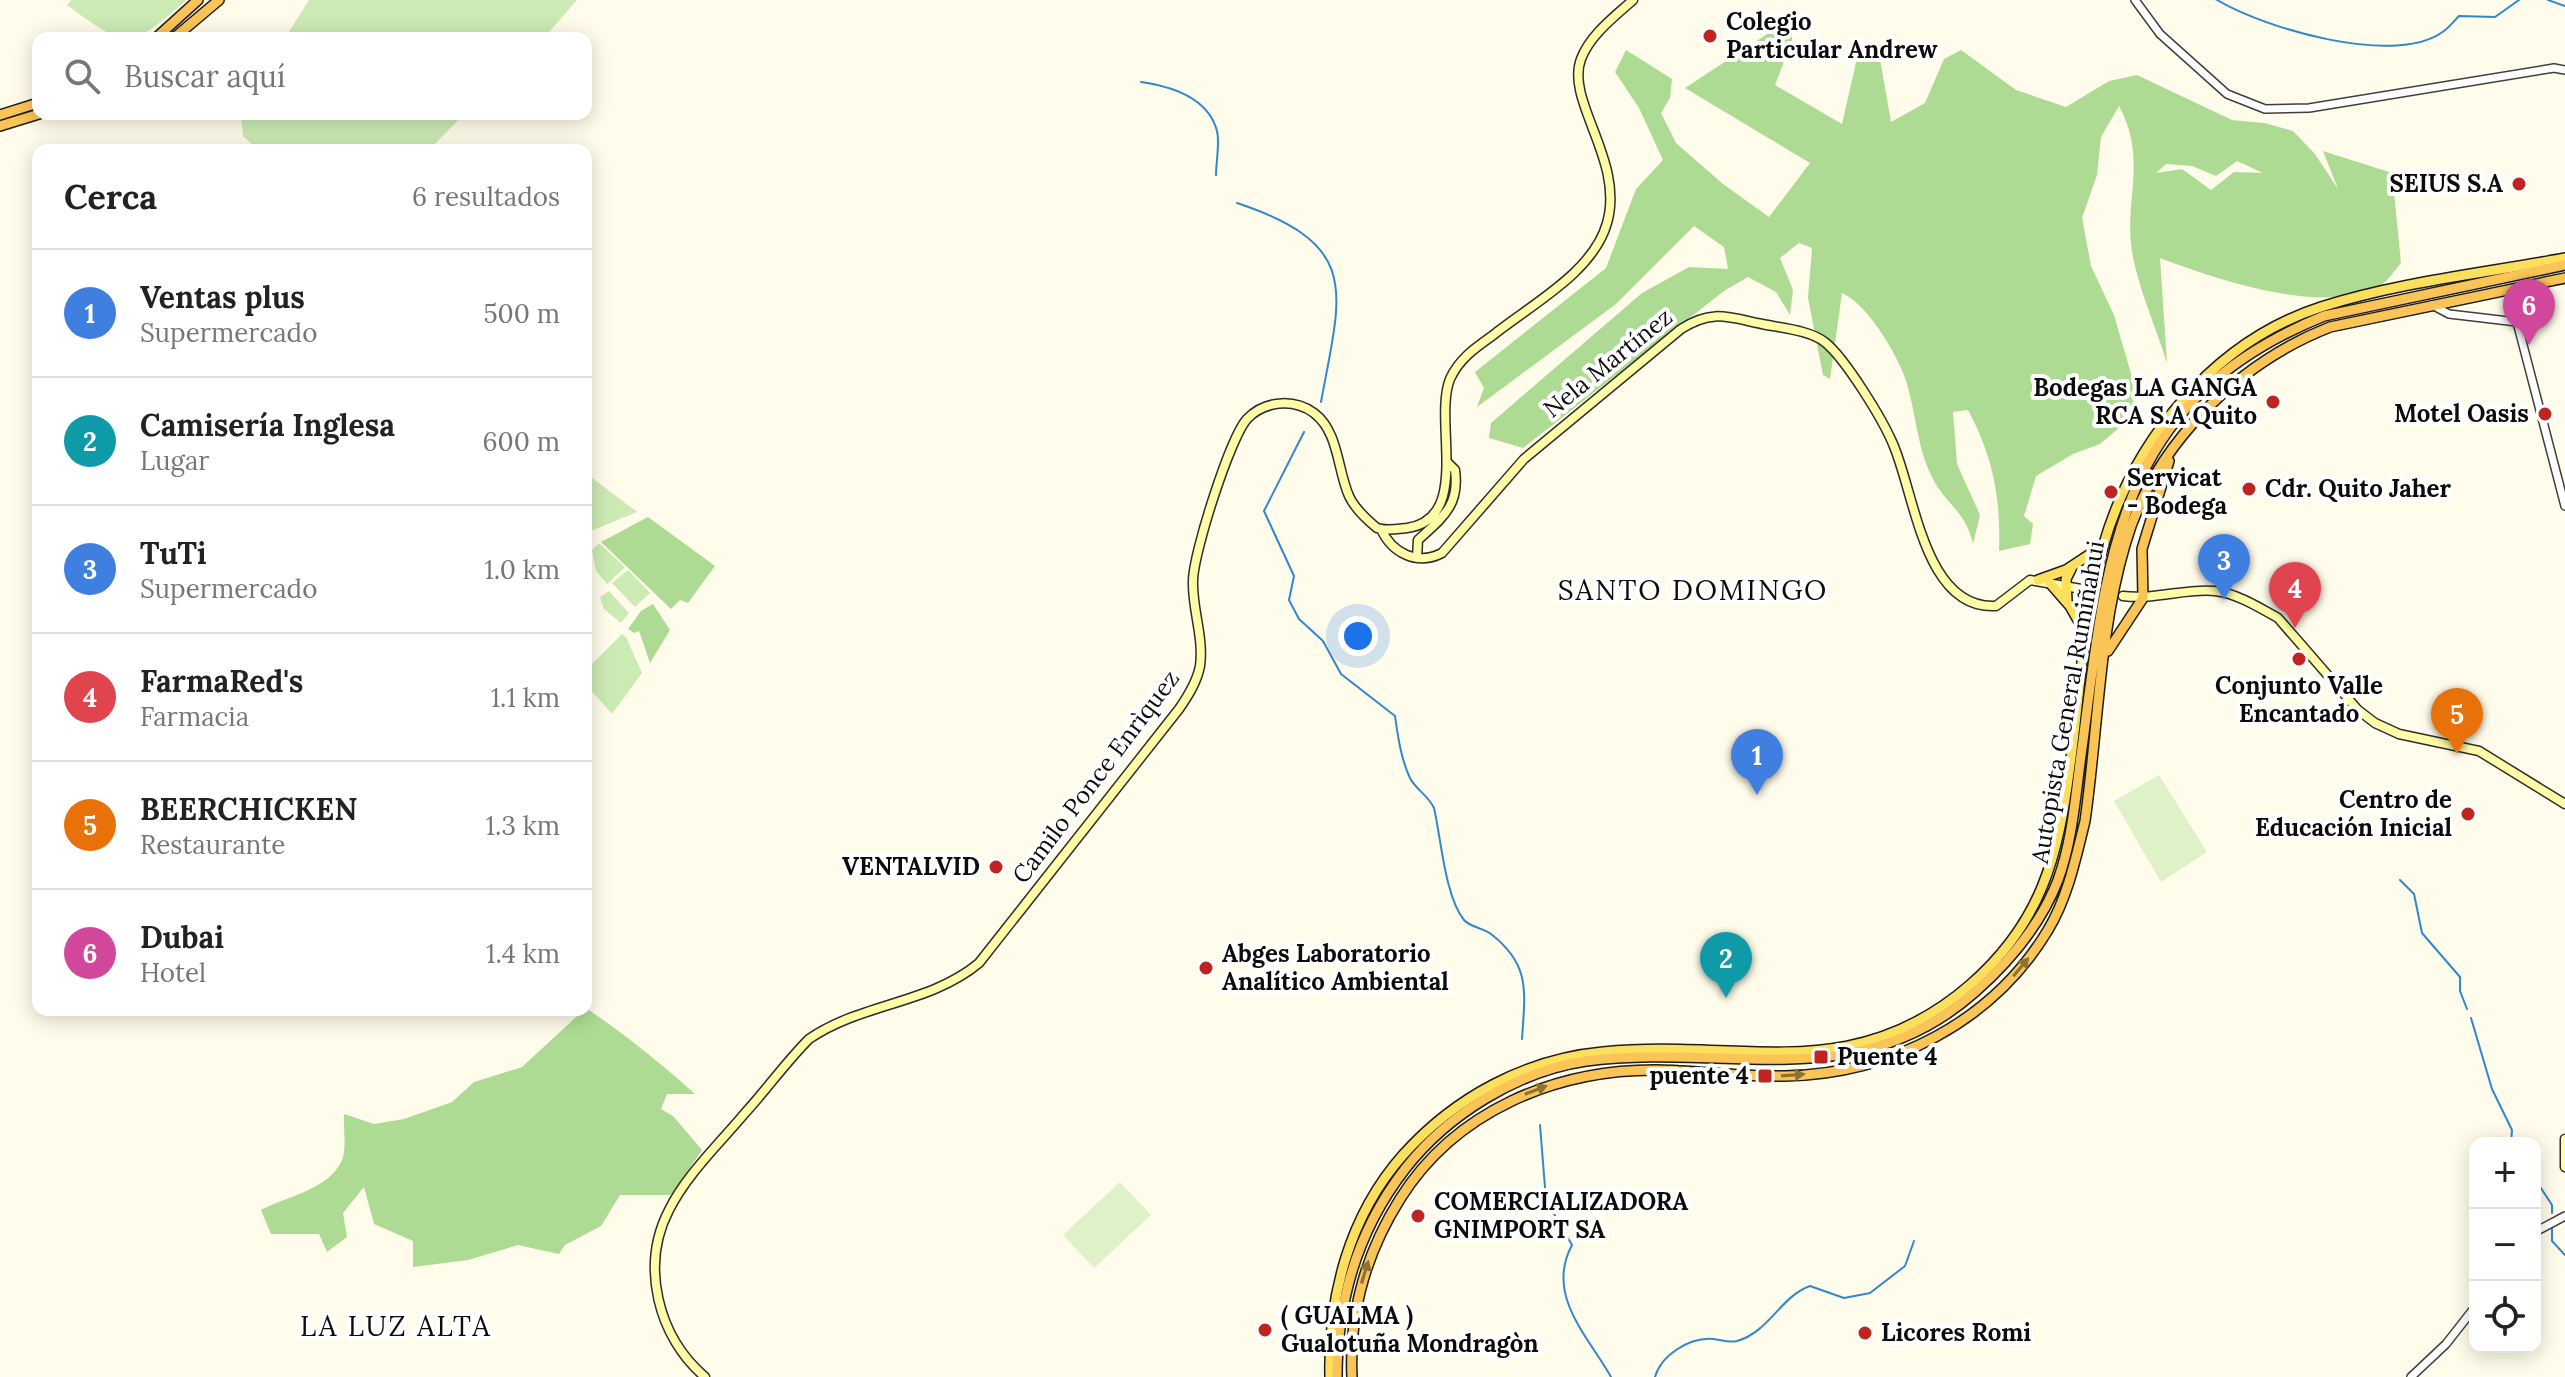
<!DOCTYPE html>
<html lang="es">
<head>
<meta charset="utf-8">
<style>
	:root { --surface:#fff; --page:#f2f2f2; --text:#222; --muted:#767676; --line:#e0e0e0; --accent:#db2777 }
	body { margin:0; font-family:Lora,serif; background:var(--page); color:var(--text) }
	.controls { position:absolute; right:24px; bottom:24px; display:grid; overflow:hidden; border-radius:16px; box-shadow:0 4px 20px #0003 }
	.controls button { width:72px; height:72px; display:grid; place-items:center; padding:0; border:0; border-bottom:2px solid var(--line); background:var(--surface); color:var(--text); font:40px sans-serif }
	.you { position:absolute; left:1358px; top:636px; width:28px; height:28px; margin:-20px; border:6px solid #fff; border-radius:50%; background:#1a73e8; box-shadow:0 0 0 12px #1a73e833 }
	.badge { display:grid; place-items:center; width:52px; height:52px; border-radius:50%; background:var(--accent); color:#fff; font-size:26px; font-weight:700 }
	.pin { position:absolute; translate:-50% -66px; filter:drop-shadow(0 2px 4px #0008) }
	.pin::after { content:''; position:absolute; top:42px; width:28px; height:24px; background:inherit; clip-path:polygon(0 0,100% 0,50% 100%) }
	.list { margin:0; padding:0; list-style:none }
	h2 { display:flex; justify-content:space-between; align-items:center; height:104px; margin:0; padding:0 32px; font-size:34px }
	h2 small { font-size:26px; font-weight:400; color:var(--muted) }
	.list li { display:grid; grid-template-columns:52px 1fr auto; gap:24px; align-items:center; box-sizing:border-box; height:128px; padding:0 32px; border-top:2px solid var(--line) }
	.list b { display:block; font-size:30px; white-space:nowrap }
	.list p { margin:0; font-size:26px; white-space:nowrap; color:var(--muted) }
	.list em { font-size:26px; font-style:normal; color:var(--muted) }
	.icon { flex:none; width:44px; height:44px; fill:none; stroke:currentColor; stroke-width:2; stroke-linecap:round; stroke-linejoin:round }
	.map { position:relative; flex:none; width:2565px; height:1377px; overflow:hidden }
	.search { position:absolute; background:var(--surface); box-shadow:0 4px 20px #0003; left:32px; top:32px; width:560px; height:88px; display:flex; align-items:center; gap:20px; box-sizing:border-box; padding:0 28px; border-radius:16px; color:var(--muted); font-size:30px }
	.panel { position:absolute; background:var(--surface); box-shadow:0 4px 20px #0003; left:32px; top:144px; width:560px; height:872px; border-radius:16px }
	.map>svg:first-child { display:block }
	.green { fill:#cceab4 }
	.forest { fill:#aedb93; fill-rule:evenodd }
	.pitch { fill:#dff1c6 }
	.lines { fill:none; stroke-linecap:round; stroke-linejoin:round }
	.stream { stroke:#3387d0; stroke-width:2 }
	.tertiary-casing { stroke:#3f3f3f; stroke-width:10 }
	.secondary-casing { stroke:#2e2e2e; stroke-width:11 }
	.primary-casing { stroke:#1d1d1d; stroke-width:12 }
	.trunk-casing { stroke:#1d1d1d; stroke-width:12 }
	.tertiary { stroke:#fff; stroke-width:7 }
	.secondary { stroke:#fffba6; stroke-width:8 }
	.primary { stroke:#fce05d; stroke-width:9 }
	.trunk { stroke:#fac456; stroke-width:9 }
	.oneway { fill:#8f7135 }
	.poi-dot { fill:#bf2421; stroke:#fff; stroke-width:3 }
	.labels { text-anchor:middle; stroke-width:8; stroke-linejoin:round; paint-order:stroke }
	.poi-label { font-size:24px; font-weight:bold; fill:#0c0c0c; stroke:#fff; text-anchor:start }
	.street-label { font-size:24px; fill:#0c0c0c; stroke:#fff }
	.quarter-label { font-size:28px; letter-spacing:2px; fill:#0c0c0c; stroke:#fff }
</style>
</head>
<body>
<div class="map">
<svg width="2565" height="1377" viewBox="0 0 2565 1377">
	<rect width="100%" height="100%" fill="#fffceb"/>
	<path class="green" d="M71 0H186C130 51 125 48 67 5Z
		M309 0H577L544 38H285Z
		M241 114H464L429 150H258L243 136Z
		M587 474 637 512 586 533Z
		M599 543 625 567 607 584 596 571 592 550Z
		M628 570 650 593 635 607 612 583Z
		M609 591 629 613 621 623 604 609 600 597Z
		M622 634 626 637 642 673 612 714 586 685V670Z"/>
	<path class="forest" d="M1792 18V41L1775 85 1842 124 1857 58 1877 42 1891 122 1925 103 1944 59 1961 50 2016 90 2066 107 2109 81 2137 75 2232 120 2264 123 2293 131 2315 154 2338 189 2323 151 2392 173 2401 263C2394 271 2385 285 2375 289 2316 313 2218 280 2160 258L2167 363C2156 328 2140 292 2133 257 2122 201 2149 162 2119 106L2101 137 2097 175 2082 218 2091 266 2114 315 2134 384 2132 417 2100 444 2073 454 2036 476 2024 516 2033 524 2030 544 1999 551C2001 499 1993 456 1968 410L1953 412 1957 464 1980 515 1973 544C1966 511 1945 504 1932 477 1916 446 1916 408 1904 375 1894 350 1867 304 1842 293L1830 379 1823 375 1808 298 1812 248 1799 243 1780 258 1793 290 1790 315 1776 292 1748 277 1724 291 1523 448 1489 438 1491 423 1642 293 1689 267 1728 269 1724 247 1694 226 1616 304 1477 407 1484 388 1475 372 1606 268 1636 189 1663 160 1639 108 1615 72 1626 50 1672 79 1670 98 1661 113 1676 143 1723 184 1769 217 1810 163 1685 88ZM2237 161 2263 173 2234 172 2211 190 2182 169 2156 173 2166 164 2192 166 2216 176Z
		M648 517 715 566 688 603 680 600 671 609 601 542Z
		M653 604 670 630 650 663 639 631 634 633 628 629 641 611Z
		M586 1008C624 1034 661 1063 695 1094H667L661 1109 673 1116 702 1150 671 1195H620L601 1226 565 1245 559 1254 518 1245 468 1260 413 1267V1241L374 1224 364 1187 343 1213 347 1237 327 1252 319 1234H271L261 1210C287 1196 329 1190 342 1160 347 1148 343 1127 344 1114L374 1124 404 1119 452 1102 474 1082 522 1067Z"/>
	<path class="pitch" d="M2159 775 2207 852 2161 882 2114 801Z
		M1120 1182 1151 1215 1094 1268 1063 1235Z"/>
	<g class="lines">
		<path class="stream" d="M2217 0C2264 28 2392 66 2441 33 2448 29 2454 21 2459 16L2495 17 2519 0
			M2548 0 2565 6
			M1141 82C1169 86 1208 97 1217 131 1220 143 1216 162 1216 175
			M1237 203C1363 245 1341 292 1321 402
			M1304 432 1264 511 1294 576 1289 600 1299 619 1323 641 1341 674 1395 716C1398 737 1401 759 1410 778 1416 790 1428 795 1434 808 1441 838 1445 897 1464 920 1470 927 1483 928 1491 934 1531 965 1525 992 1522 1039
			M2400 880 2414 894 2422 933 2460 977V991L2467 1009
			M2471 1018 2492 1089 2512 1130 2511 1143
			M1540 1125 1546 1200 1572 1245C1545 1295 1588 1336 1611 1377
			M2535 1179 2552 1205V1213
			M2552 1228V1241L2565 1255
			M1655 1377C1661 1355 1690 1337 1713 1339 1722 1340 1728 1343 1737 1341 1769 1332 1781 1296 1810 1286L1844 1298 1870 1293 1905 1266 1914 1241"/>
		<defs>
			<path id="tertiary" d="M2135 0 2160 34 2227 94 2265 109 2309 108 2554 68 2565 70
				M2432 305 2449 314 2517 322 2565 506
				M2535 1232 2565 1216
				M2411 1377 2446 1344 2475 1307"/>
			<path id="secondary" d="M1381 529C1392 553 1417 566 1442 553L1524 459 1681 329C1712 309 1728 317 1762 324 1780 328 1811 330 1826 343 1846 360 1882 418 1893 444 1915 494 1924 610 1996 606L2030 580 2087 590
				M1417 558 1418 540C1442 518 1460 506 1455 470L1447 462
				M2123 596C2156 600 2186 588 2215 591 2236 593 2260 608 2278 618L2358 710 2375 723 2399 734 2479 751 2565 804
				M2565 1139V1167
				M705 1377C658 1337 640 1266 669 1210 687 1174 719 1144 745 1113 767 1089 786 1062 809 1039 861 1003 930 1004 979 963L1179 709C1188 696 1197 682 1200 666 1204 637 1192 609 1193 581 1193 554 1230 438 1247 419 1264 401 1293 398 1314 413 1339 432 1337 469 1349 496 1355 509 1366 519 1377 528 1386 531 1397 529 1407 528 1472 519 1433 421 1450 379 1459 359 1475 348 1492 336 1530 305 1593 273 1607 223 1625 161 1565 101 1581 59 1590 35 1614 17 1633 0"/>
			<path id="primary" d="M2038 580 2066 570 2104 545
				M2049 582 2070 606 2087 636
				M2067 601 2066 579 2072 567
				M1330 1377C1328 1297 1349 1216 1403 1155 1455 1097 1526 1059 1603 1052 1740 1038 1851 1088 1970 985 2042 922 2058 857 2070 765 2080 693 2083 616 2103 547 2133 441 2213 342 2321 307 2399 282 2485 273 2565 258"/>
			<path id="trunk" d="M156 38 198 0
				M174 38 219 0
				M0 115 38 103
				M0 126 39 114
				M2108 651 2143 598 2142 549 2169 461
				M1337 1377C1337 1300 1357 1231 1405 1169 1447 1115 1517 1071 1586 1061 1725 1042 1855 1098 1975 992 2010 961 2041 924 2058 880 2074 836 2076 787 2083 741 2108 549 2119 399 2324 316L2565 265
				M1352 1377C1349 1313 1366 1253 1400 1199 1455 1111 1556 1069 1658 1070 1700 1071 1743 1077 1785 1076 1891 1074 1993 1022 2048 930 2068 897 2076 857 2085 821 2098 730 2099 633 2125 545 2153 446 2236 364 2330 327L2565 278"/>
		</defs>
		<use href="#tertiary" class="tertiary-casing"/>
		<use href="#secondary" class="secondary-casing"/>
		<use href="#primary" class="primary-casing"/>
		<use href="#trunk" class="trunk-casing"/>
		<use href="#tertiary" class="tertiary"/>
		<use href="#secondary" class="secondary"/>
		<use href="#primary" class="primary"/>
		<use href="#trunk" class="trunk"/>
	</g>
	<defs><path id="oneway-solid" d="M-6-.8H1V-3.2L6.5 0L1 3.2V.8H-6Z" transform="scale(2)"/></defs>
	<g class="oneway">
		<use href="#oneway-solid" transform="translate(2021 967) rotate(-50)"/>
		<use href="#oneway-solid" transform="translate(1793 1075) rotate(-4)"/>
		<use href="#oneway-solid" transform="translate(1536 1090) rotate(-21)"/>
		<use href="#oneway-solid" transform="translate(1365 1272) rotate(-73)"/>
	</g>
	<g class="poi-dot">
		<circle cx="1710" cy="36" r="8"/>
		<circle cx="2519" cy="184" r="8"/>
		<circle cx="2273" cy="402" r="8"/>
		<circle cx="2545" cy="414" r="8"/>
		<circle cx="2249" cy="489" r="8"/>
		<circle cx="2111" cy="492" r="8"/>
		<circle cx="2299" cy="659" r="8"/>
		<circle cx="2468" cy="814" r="8"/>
		<circle cx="996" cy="867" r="8"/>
		<circle cx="1206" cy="968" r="8"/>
		<rect x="1813" y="1049" width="16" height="16" rx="4"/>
		<rect x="1757" y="1068" width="16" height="16" rx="4"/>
		<circle cx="1418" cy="1216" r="8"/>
		<circle cx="1265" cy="1330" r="8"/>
		<circle cx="1865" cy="1333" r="8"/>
	</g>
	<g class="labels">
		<g class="poi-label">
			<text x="1726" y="30">Colegio<tspan x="1726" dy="28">Particular Andrew</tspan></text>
			<text x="2503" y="192" text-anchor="end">SEIUS S.A</text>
			<text x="2257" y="396" text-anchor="end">Bodegas LA GANGA<tspan x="2257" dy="28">RCA S.A Quito</tspan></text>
			<text x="2529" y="422" text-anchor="end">Motel Oasis</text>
			<text x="2127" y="486">Servicat<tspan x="2127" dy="28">- Bodega</tspan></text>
			<text x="2265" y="497">Cdr. Quito Jaher</text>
			<text x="2299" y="694" text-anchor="middle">Conjunto Valle<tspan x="2299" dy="28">Encantado</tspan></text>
			<text x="2452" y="808" text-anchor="end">Centro de<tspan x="2452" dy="28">Educación Inicial</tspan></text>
			<text x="980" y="875" text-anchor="end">VENTALVID</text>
			<text x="1222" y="962">Abges Laboratorio<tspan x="1222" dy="28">Analítico Ambiental</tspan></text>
			<text x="1837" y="1065">Puente 4</text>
			<text x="1749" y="1084" text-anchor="end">puente 4</text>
			<text x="1434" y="1210">COMERCIALIZADORA<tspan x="1434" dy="28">GNIMPORT SA</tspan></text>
			<text x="1281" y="1324">( GUALMA )<tspan x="1281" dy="28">Gualotuña Mondragòn</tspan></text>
			<text x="1881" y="1341">Licores Romi</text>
		</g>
		<g class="street-label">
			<text transform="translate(1608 363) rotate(-39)" y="8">Nela Martínez</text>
			<text transform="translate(2068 702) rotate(-80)" y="8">Autopista General Rumiñahui</text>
			<text transform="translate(1096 777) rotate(-53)" y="8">Camilo Ponce Enrìquez</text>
		</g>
		<g class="quarter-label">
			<text x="1693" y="600">SANTO DOMINGO</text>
			<text x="396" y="1336">LA LUZ ALTA</text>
		</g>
	</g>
</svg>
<div class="controls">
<button>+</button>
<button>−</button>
<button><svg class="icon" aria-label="locate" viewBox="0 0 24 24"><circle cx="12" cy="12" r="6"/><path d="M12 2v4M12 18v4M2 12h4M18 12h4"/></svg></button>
</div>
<div class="you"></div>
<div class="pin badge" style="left:1757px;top:795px;background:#3f7fe0">1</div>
<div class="pin badge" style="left:1726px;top:998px;background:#0f9aa8">2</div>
<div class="pin badge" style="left:2224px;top:600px;background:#3f7fe0">3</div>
<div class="pin badge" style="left:2295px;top:628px;background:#e0444e">4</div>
<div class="pin badge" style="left:2457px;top:754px;background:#e8710a">5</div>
<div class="pin badge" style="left:2529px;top:345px;background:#d1479c">6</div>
<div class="search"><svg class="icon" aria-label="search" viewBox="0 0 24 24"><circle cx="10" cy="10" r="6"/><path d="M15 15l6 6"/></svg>Buscar aquí</div>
<section class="panel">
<h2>Cerca<small>6 resultados</small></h2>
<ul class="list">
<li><span class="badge" style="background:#3f7fe0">1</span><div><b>Ventas plus</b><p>Supermercado</p></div><em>500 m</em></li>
<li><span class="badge" style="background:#0f9aa8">2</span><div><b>Camisería Inglesa</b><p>Lugar</p></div><em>600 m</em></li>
<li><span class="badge" style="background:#3f7fe0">3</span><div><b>TuTi</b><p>Supermercado</p></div><em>1.0 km</em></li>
<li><span class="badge" style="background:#e0444e">4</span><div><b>FarmaRed's</b><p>Farmacia</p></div><em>1.1 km</em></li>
<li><span class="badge" style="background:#e8710a">5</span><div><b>BEERCHICKEN</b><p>Restaurante</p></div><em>1.3 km</em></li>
<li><span class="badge" style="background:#d1479c">6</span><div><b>Dubai</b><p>Hotel</p></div><em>1.4 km</em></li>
</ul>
</section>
</div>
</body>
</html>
